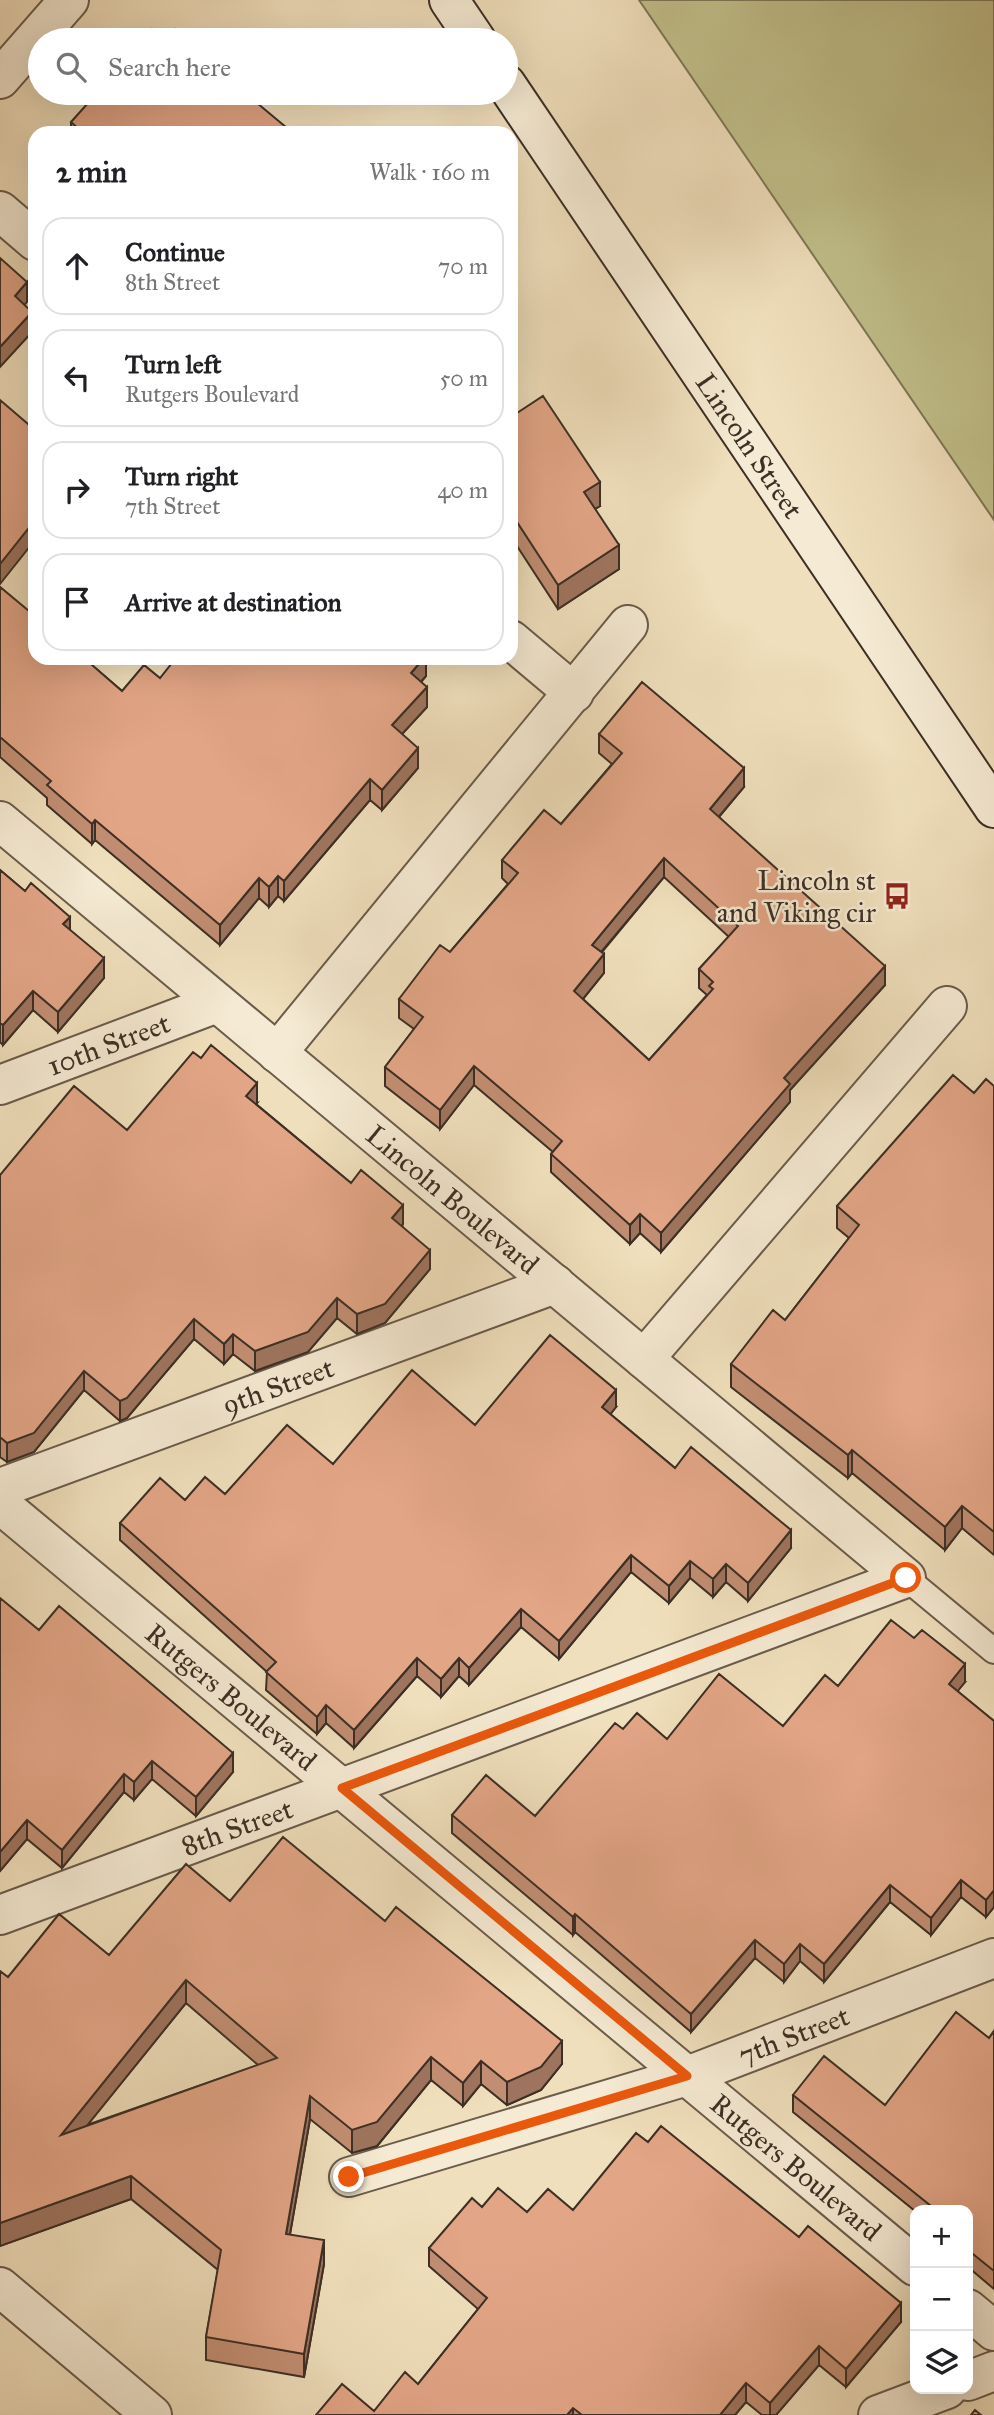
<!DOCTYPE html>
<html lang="en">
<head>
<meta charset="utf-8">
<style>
	:root { --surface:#fff; --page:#f2f2f2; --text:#202124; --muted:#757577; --line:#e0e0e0 }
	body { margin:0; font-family:"IM FELL Great Primer",serif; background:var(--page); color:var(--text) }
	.controls { position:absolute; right:21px; bottom:21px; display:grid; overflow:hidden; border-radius:14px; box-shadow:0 7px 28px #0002 }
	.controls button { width:63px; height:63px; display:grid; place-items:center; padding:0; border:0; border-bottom:2px solid var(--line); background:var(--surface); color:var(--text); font:35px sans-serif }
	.stop { position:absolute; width:21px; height:21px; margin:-16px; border:5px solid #ea580c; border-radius:50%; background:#fff }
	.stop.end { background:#ea580c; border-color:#fff; box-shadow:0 2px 7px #0008 }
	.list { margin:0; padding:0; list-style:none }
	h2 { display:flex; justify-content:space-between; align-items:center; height:91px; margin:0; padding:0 28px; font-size:30px }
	h2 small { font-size:23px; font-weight:400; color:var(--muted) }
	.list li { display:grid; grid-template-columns:46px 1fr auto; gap:21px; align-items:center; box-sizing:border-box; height:98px; margin:0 14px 14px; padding:0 14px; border:2px solid var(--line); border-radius:21px }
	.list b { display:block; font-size:26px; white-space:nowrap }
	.list p { margin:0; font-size:23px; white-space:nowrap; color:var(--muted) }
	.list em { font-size:23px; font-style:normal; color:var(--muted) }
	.icon { flex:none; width:38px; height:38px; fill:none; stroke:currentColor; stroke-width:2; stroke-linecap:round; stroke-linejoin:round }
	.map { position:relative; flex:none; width:994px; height:2415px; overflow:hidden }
	.search { position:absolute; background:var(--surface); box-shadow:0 7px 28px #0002; left:28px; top:28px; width:490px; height:77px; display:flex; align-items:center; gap:18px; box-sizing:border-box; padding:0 24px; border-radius:38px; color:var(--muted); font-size:26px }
	.panel { position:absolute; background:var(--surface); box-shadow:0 7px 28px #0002; left:28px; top:126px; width:490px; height:539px; border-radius:21px }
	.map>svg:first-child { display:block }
	.green { fill:#c1c08b; stroke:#7f7858; stroke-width:2 }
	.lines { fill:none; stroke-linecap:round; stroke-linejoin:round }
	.lane-casing { stroke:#6a5b4b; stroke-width:28 }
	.street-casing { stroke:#6a5b4b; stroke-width:42 }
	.secondary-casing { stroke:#3d2f25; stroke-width:42 }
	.lane { stroke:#f5ead3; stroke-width:24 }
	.street { stroke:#f5ead3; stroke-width:38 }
	.secondary { stroke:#f5ead3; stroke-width:38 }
	.wall { fill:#c28e73; stroke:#3d2f25; stroke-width:2; fill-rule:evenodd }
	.shaded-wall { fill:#9e745e; stroke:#3d2f25; stroke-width:2 }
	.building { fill:#e2a586; stroke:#3d2f25; stroke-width:2; fill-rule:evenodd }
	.route { stroke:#ea580c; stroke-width:9 }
	.labels { text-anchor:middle; stroke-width:5; stroke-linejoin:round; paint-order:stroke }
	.street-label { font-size:28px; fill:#3d2f25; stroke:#f5ead3 }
	.poi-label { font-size:28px; fill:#3d2f25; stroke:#f5ead3; text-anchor:end }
</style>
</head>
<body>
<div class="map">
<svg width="994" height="2415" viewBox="0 0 994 2415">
	<rect width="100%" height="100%" fill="#f0dfbc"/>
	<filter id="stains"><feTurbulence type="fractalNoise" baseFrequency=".00286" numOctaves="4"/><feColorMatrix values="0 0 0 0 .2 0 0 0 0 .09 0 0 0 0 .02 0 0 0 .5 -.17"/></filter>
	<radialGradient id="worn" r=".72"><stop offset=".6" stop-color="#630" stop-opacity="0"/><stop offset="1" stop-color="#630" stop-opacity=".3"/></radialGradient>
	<path class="green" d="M639 0H994V520Z"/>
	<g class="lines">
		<defs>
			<path id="lane" d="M906 1578 994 1651"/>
			<g id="street">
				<path d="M0 79 69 0"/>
				<path d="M0 211 35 241"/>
				<path d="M511 640 574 693"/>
				<path id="s1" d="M0 821 906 1578 0 1915"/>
				<path d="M277 1053 628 625"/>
				<path id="s2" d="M0 1085 217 1003"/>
				<path d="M644 1359 947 1006"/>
				<path id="s3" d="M0 1488 555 1284"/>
				<path id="s4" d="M0 1504 915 2266"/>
				<path id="s5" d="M349 2177 687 2076 994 1958"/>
				<path d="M0 2287 152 2415"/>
				<path d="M968 2309 994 2331"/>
				<path d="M968 2381 994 2371"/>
				<path d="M878 2415 947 2389"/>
			</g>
			<g id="secondary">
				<path d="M449 0 476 40"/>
				<path id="s6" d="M506 84 994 808"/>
			</g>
		</defs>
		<use href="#lane" class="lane-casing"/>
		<use href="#street" class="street-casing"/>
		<use href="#secondary" class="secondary-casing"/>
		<use href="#lane" class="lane"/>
		<use href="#street" class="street"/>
		<use href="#secondary" class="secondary"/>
	</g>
	<path class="wall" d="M71 122 293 133H71Z
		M511 417 600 506 595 509 619 569 558 609 515 543Z
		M0 587 122 691 160 678 426 658V676L421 682 427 707 402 734 418 768 382 810 370 800 284 901 278 896 269 907 259 898 220 945 95 840 92 844 47 805V798L0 757Z
		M599 734 744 787 719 817 885 985 790 1090V1102L661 1252 640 1233 630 1244 551 1172V1154L553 1152 474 1085 440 1129 385 1086V1067L414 1029 399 1018V999L450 952 508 884 502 878V860L561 824 612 764 599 753ZM664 877 729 937 699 969V988L707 995 649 1060 583 999 604 973 602 952Z
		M0 870 70 930 104 978 58 1032 33 1010 3 1045 0 1042Z
		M994 1086V1555L962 1528 945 1550 852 1473 848 1478 731 1387V1364L785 1320 849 1238 837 1228V1206L974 1093Z
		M257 1103 256 1104 351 1183 403 1224 402 1226 430 1269 385 1323 357 1334 337 1318 308 1352 255 1371 233 1354 224 1364 194 1339 127 1418 120 1421 84 1390 34 1452 7 1462 0 1457V1175L127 1130Z
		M616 1407 610 1414 675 1468 791 1548 748 1601 726 1582 713 1597 690 1578 669 1603 631 1572 559 1659 521 1627 469 1685 459 1676 441 1697 417 1676 354 1748 326 1723 317 1734 266 1690 267 1672 120 1540V1523L185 1500 225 1494 475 1425Z
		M39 1630 233 1772 196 1816 152 1779 134 1800 124 1792 62 1868 27 1839 0 1871Z
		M965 1682 957 1691 994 1721V1907L986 1917 961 1897 931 1935 890 1902 824 1982 800 1961 784 1982 755 1958 691 2032 575 1932 573 1935 452 1833V1815L535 1816 623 1729 667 1739 783 1726 838 1686Z
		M230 1901 385 1921 562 2064 541 2090 507 2105 481 2084 463 2106 431 2080 377 2146 352 2153 310 2119 290 2234 324 2264 304 2377 206 2360V2337L218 2270 131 2199 0 2246 8 1977 109 1955ZM186 2003 258 2065 87 2125Z
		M994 2031V2289L968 2267V2210L915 2211 793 2112V2095L885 2105 989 2038Z
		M648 2142 901 2322 846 2387 819 2365 776 2415H762L746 2402 735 2415H316L374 2411 418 2384 478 2309 429 2266V2248L482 2207 527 2212 573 2210Z"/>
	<path class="shaded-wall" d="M27 282V302L15 316V296Z
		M32 312V332L0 367V347Z
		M600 482V506L584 516V492Z
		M515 519V543L511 547V522Z
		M35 520V540L0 584V564Z
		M619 545V569L558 609V585Z
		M424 658H426V676L411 693V673Z
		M427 687V707L392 745V725Z
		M418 748V768L382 810V790Z
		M744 768V787L710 827V809Z
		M370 779V800L284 901V881Z
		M95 820V840L92 844V824Z
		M664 858V877L592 963V945Z
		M278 876V896L269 907V887Z
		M259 878V898L220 945V925Z
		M70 917V936L63 924Z
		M604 954V973L574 1010V991Z
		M104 958V978L58 1032V1012Z
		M885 966V985L790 1090V1102L661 1252V1233L784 1078Z
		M33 991V1010L3 1045V1025Z
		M474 1066V1085L440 1129V1110Z
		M257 1083V1103L246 1116V1096Z
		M403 1205V1224L392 1238V1218Z
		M640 1214V1233L630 1244V1225Z
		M430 1250V1269L385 1323 357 1334V1314Z
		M337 1298V1318L308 1352 255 1371V1351Z
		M194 1319V1339L127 1418 120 1421V1401Z
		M233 1334V1354L224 1364V1344Z
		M84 1371V1390L34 1452 7 1462V1443Z
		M616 1390V1407L602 1425V1407Z
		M852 1450V1473L848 1478V1455Z
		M962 1506V1528L945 1550V1527Z
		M791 1530V1548L748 1601V1583Z
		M631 1555V1572L559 1659V1641Z
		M690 1561V1578L669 1603V1586Z
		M726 1564V1582L713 1597V1579Z
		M521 1609V1627L469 1685V1668Z
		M417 1658V1676L354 1748V1730Z
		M459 1658V1676L441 1697V1679Z
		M965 1664V1682L949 1702V1684Z
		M326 1705V1723L317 1734V1717Z
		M233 1753V1772L196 1816V1797Z
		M152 1761V1779L134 1800V1782Z
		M124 1774V1792L62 1868V1850Z
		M27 1820V1839L0 1871V1852Z
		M961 1880V1897L931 1935V1918Z
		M890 1885V1902L824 1982V1964Z
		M994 1890V1907L986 1917V1900Z
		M575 1914V1932L573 1935V1917Z
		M755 1940V1958L691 2032V2014Z
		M800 1944V1961L784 1982V1964Z
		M186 1980V2003L61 2158V2135Z
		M562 2041V2064L541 2090 507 2105V2082Z
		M431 2057V2080L377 2146 352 2153V2130Z
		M481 2061V2084L463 2106V2083Z
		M310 2096V2119L286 2257V2234Z
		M131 2176V2199L0 2246V2223Z
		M324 2240V2264L304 2377V2354Z
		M901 2303V2322L846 2387V2369Z
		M819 2346V2365L776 2415H770V2403Z
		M746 2383V2402L735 2415H720Z
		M573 2408V2415H567Z"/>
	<path class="building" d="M152 29 164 40H142Z
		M175 29 188 40H166Z
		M97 93H245L293 133H83L71 122Z
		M0 258 27 282 15 296 32 312 0 347Z
		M543 396 600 482 584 492 619 545 558 585 515 519 511 522V417Z
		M0 400 35 430V520L0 564Z
		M0 587 35 616V658H84L122 691 144 665 160 678 176 658H424L411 673 427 687 392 725 418 748 382 790 370 779 284 881 278 876 269 887 259 878 220 925 95 820 92 824 47 785 51 781 0 737Z
		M642 682 744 768 710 809 885 966 784 1078 790 1084 661 1233 640 1214 630 1225 551 1154 562 1141 474 1066 440 1110 385 1067 423 1017 399 999 440 945 450 952 518 873 502 860 544 810 561 824 622 753 599 734ZM664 858 738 926 699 969 713 982 709 986 713 989 649 1060 574 991 604 954 592 945Z
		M0 870 25 891 31 883 70 917 63 924 104 958 58 1012 33 991 3 1025 0 1023Z
		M211 1045 257 1083 246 1096 351 1183 361 1170 403 1205 392 1218 430 1250 385 1304 357 1314 337 1298 308 1332 255 1351 233 1334 224 1344 194 1319 127 1398 120 1401 84 1371 34 1433 7 1443 0 1437V1175L74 1086 127 1130 193 1052 201 1058Z
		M953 1075 974 1093 986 1079 994 1086V1532L962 1506 945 1527 852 1450 848 1455 731 1364 773 1310 785 1320 859 1225 837 1206Z
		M550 1335 616 1390 602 1407 675 1468 691 1447 791 1530 748 1583 726 1564 713 1579 690 1561 669 1586 631 1555 559 1641 521 1609 469 1668 459 1658 441 1679 417 1658 354 1730 326 1705 317 1717 266 1672 276 1662 120 1523 160 1478 185 1500 205 1477 225 1494 287 1425 333 1464 412 1370 475 1425Z
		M0 1598 39 1630 59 1606 233 1753 196 1797 152 1761 134 1782 124 1774 62 1850 27 1820 0 1852Z
		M891 1620 914 1638 922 1630 965 1664 949 1684 994 1721V1890L986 1900 961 1880 931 1918 890 1885 824 1964 800 1944 784 1964 755 1940 691 2014 575 1914 573 1917 452 1815 486 1775 535 1816 615 1723 623 1729 637 1713 667 1739 719 1674 783 1726 825 1675 838 1686Z
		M283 1837 385 1921 396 1907 562 2041 541 2067 507 2082 481 2061 463 2083 431 2057 377 2122 352 2130 310 2096 286 2234 324 2240 304 2354 206 2337 221 2250 131 2176 0 2223V1971L8 1977 59 1914 109 1955 186 1864 230 1901ZM186 1980 277 2058 61 2135Z
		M956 2012 989 2038 994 2031V2271L968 2250V2238L969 2237 968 2236V2210H936L793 2095 824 2056 885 2105Z
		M661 2126 799 2237 808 2226 901 2303 846 2369 819 2346 770 2403 746 2383 720 2415H582L573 2408 567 2415H316L342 2384 374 2411 405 2372 418 2384 487 2298 429 2248 472 2198 482 2207 498 2188 527 2212 548 2189 573 2210 636 2133 648 2142Z
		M975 2410 981 2415H971Z"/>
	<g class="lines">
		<path class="route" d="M349 2177 687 2076 342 1788 906 1578"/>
	</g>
	<defs>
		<symbol id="bus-bare" viewBox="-9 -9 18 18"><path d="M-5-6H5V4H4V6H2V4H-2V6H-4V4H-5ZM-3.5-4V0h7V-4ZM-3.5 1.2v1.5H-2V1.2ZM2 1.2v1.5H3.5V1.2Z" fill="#8f2418" stroke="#f5ead3" stroke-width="2.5" paint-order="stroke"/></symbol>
	</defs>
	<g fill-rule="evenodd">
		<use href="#bus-bare" x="878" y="877" width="38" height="38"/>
	</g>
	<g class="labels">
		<g class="street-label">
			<text dy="10" stroke="none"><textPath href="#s6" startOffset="436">Lincoln Street</textPath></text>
			<text dy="10" stroke="none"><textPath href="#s2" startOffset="116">10th Street</textPath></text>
			<text dy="10" stroke="none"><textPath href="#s1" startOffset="590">Lincoln Boulevard</textPath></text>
			<text dy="10" stroke="none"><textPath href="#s3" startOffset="296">9th Street</textPath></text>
			<text dy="10" stroke="none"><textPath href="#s4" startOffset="301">Rutgers Boulevard</textPath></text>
			<text transform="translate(237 1827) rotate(-20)" y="10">8th Street</text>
			<text dy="10" stroke="none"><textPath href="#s5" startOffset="467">7th Street</textPath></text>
			<text dy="10" stroke="none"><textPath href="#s4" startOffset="1036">Rutgers Boulevard</textPath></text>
		</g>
		<g class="poi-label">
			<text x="876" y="890">Lincoln st<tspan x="876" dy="32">and Viking cir</tspan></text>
		</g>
	</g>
	<rect width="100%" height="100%" filter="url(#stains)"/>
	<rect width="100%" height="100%" fill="url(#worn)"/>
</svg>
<div class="controls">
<button>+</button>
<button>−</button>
<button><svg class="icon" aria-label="layers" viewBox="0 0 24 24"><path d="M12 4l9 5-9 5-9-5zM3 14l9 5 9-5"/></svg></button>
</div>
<div class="stop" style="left:906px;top:1578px"></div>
<div class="stop end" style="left:349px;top:2177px"></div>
<div class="search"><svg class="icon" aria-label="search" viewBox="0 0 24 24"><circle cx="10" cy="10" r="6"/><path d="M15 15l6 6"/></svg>Search here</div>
<section class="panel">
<h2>2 min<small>Walk · 160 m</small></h2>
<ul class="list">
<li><svg class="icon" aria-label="ahead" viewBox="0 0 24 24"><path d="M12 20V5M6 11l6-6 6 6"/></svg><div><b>Continue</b><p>8th Street</p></div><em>70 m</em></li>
<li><svg class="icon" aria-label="left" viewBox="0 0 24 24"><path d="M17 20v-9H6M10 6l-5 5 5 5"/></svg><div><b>Turn left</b><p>Rutgers Boulevard</p></div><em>50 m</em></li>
<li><svg class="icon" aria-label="right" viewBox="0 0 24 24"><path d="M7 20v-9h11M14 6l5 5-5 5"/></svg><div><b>Turn right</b><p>7th Street</p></div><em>40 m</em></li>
<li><svg class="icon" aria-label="arrive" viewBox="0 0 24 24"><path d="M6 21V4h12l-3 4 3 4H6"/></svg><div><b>Arrive at destination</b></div></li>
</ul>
</section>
</div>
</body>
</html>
